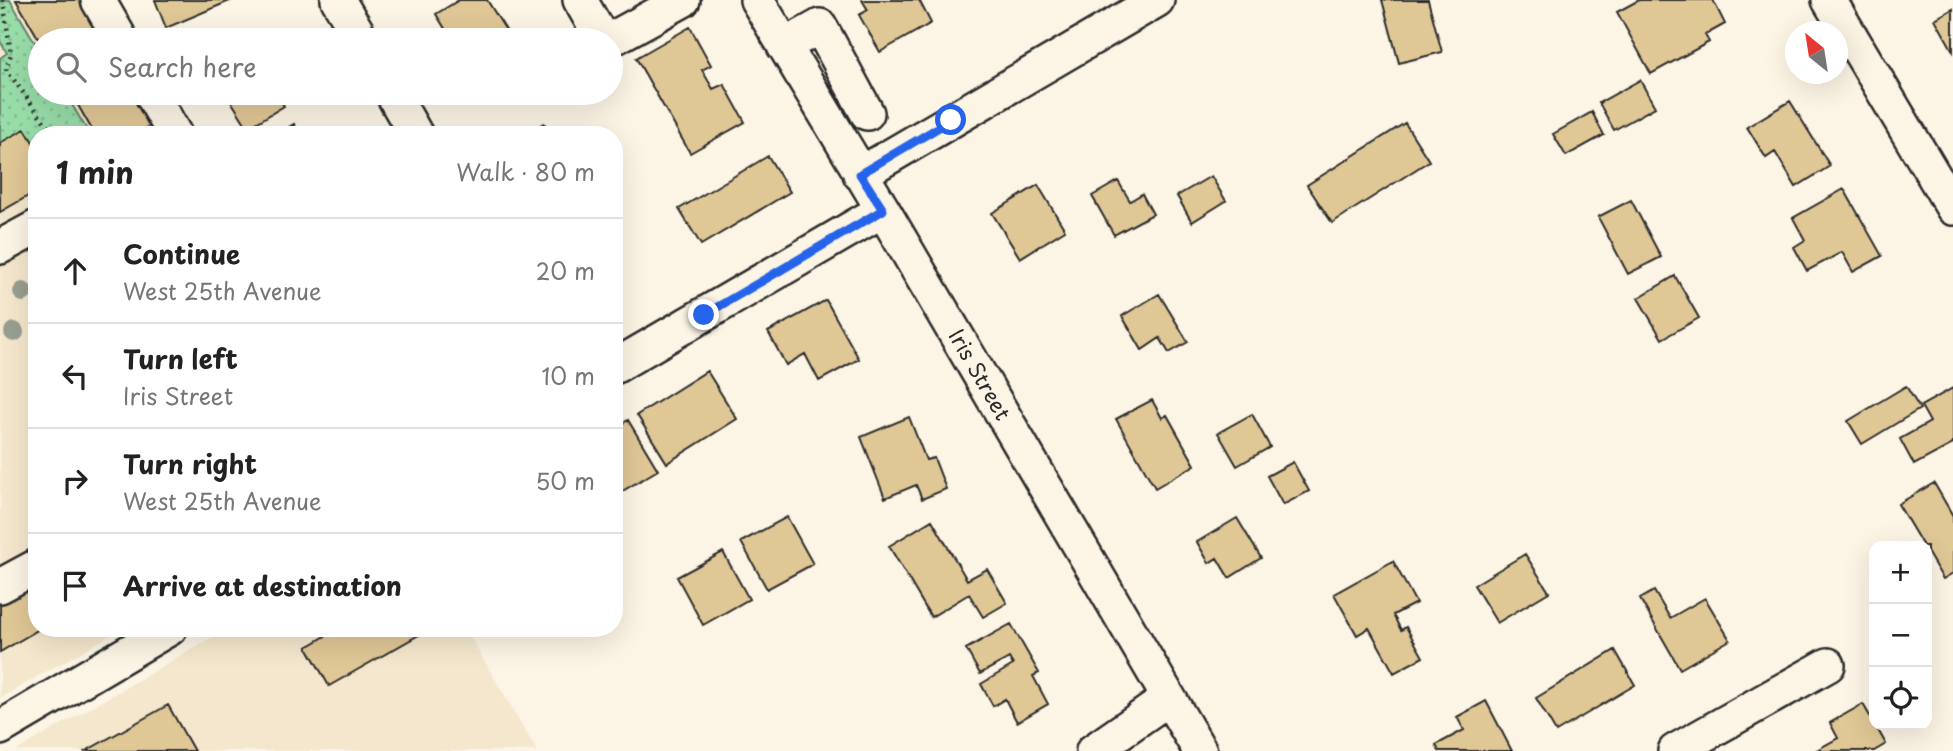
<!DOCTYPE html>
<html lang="en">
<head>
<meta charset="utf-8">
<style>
	:root { --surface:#fff; --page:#f2f2f2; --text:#222; --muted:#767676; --line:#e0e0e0 }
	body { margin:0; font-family:"Playpen Sans",sans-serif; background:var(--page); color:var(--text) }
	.controls { position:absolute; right:21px; bottom:21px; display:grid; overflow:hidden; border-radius:14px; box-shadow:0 7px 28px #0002 }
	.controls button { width:63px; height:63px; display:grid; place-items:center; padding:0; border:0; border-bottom:2px solid var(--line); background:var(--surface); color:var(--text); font:35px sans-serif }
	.compass { position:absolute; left:1785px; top:21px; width:63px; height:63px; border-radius:50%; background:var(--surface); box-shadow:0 7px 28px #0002; rotate:330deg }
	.stop { position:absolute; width:21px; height:21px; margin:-16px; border:5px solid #2563eb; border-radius:50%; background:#fff }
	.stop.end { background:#2563eb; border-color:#fff; box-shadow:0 2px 7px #0008 }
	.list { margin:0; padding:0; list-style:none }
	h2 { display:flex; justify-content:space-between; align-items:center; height:91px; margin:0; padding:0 28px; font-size:30px }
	h2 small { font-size:23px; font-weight:400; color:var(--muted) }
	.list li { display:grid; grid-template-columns:46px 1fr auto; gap:21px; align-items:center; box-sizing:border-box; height:105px; padding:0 28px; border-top:2px solid var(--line) }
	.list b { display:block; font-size:26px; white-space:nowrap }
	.list p { margin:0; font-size:23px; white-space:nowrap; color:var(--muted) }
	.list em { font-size:23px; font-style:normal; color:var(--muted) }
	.icon { flex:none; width:38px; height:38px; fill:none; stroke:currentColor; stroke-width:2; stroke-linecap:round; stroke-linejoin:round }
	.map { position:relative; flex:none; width:1953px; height:751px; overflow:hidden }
	.search { position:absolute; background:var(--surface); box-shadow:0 7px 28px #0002; left:28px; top:28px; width:595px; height:77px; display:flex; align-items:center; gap:18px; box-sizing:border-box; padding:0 24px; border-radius:38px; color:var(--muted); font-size:26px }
	.panel { position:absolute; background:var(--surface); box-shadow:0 7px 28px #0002; left:28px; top:126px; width:595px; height:511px; border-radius:28px }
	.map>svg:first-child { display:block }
	.built { fill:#f4e7cd }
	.park { fill:url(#park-dots); stroke:#62846a; stroke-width:2 }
	.building { fill:#e0c796; stroke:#2b2b2b; stroke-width:2 }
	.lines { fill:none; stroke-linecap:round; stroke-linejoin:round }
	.minor-casing { stroke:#2b2b2b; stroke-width:38 }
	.path { stroke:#2b2b2b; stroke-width:4.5; stroke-dasharray:2 5; stroke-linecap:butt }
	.minor { stroke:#fcf5e5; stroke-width:33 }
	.tree { fill:#989e90 }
	.route { stroke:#2563eb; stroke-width:9 }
	.labels { text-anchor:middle; stroke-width:7; stroke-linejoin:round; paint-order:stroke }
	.street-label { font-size:21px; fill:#2b2b2b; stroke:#fcf5e5 }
</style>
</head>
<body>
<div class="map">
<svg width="1953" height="751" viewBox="0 0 1953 751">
	<defs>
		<pattern id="park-dots" width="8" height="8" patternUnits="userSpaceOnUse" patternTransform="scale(1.75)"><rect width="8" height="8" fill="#98dca8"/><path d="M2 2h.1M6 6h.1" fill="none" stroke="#83bd91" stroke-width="1.8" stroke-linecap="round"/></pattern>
	</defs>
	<rect width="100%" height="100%" fill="#fcf5e5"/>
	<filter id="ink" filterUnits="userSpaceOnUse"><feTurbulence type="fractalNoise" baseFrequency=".0143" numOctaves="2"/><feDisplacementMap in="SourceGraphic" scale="14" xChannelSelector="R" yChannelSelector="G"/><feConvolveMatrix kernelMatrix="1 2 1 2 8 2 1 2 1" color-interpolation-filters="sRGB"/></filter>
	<g filter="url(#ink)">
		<path class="built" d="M0 0H113L136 40H40V93H167L192 135H37V628H123L0 698Z
			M228 628H465L537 751H16Z"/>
		<path class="park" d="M0 0H10L40 51V93H65L90 135H37V149L0 143V58L7 53 0 41Z"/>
		<path class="building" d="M16 0H91L115 40 40 41Z
			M155 0H232L166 28Z
			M459 0H487L512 40H452L436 14Z
			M862 0H919L931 23 880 52 859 15 868 10Z
			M1382 0H1428L1442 52 1399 63Z
			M1639 0H1713L1725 24 1705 35 1709 42 1651 74 1617 12Z
			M1953 9V51L1935 19Z
			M690 27 711 65 702 70 713 89 724 84 745 122 690 153 636 58Z
			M1640 80 1655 107 1614 130 1599 103Z
			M71 93H145L161 119 134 135H95Z
			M226 93H276L284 106 248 128Z
			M1790 101 1830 166 1796 187 1775 152 1766 158 1747 127Z
			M1592 112 1604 135 1566 156 1553 134Z
			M544 123 551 135H522Z
			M1405 123 1429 161 1332 223 1307 185Z
			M294 124 300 135H276Z
			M25 129 37 149V191L0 212V143Z
			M768 156 790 192 701 245 679 209Z
			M1211 176 1226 201 1192 222 1177 196Z
			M1118 181 1130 201 1142 194 1153 214 1114 235 1092 196Z
			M1038 185 1065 230 1020 258 992 213Z
			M1844 189 1882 256 1853 272 1842 252 1807 271 1794 247 1805 240 1793 218Z
			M1631 200 1661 257 1628 274 1598 217Z
			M1675 276 1699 318 1662 339 1638 298Z
			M1159 294 1188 342 1169 353 1160 338 1142 350 1122 316Z
			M826 300 859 359 819 381 805 354 786 365 768 332Z
			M707 371 737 419 667 463 637 415Z
			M1906 386 1920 409 1862 444 1848 421Z
			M1953 388V444L1914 465 1900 439 1930 422 1921 406Z
			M1152 400 1162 418 1167 415 1195 465 1155 488 1116 419Z
			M1252 414 1270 447 1237 466 1218 433Z
			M909 417 926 460 934 458 946 489 922 499 916 485 885 498 861 437Z
			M628 420 658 470 614 496V429Z
			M1293 462 1309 491 1283 505 1267 476Z
			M1934 483 1953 516V573L1943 579 1927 552V546H1923L1898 504Z
			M787 517 813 564 767 589 741 542Z
			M1237 518 1261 558 1229 578 1217 558 1209 563 1197 542Z
			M932 520 967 580 987 569 1007 603 983 617 969 594 931 617 889 546Z
			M723 552 749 599 703 625 677 577Z
			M1525 554 1549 592 1497 623 1474 585Z
			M1393 561 1416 603 1393 615 1401 630 1406 627 1423 657 1394 673 1369 628 1357 635 1334 594Z
			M37 571V628H41L0 652V593Z
			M1654 591 1670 618 1705 598 1730 640 1680 669 1640 599Z
			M1011 624 1039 673 1033 676 1048 704 1017 722 1005 699 993 706 981 684 1013 665 1009 658 980 674 966 649Z
			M339 628H431L329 686 307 647Z
			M1615 650 1635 685 1556 732 1536 698Z
			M1486 701 1512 751H1439L1436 745 1464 730 1457 717Z
			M1863 704 1886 744 1874 751H1815L1838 738 1830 723Z
			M168 705 194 751H86Z"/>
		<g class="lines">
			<defs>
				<path id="minor" d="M98 0 121 40
					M338 0 362 40
					M580 0 603 40
					M757 0 883 210 1200 751
					M1829 0 1953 208
					M610 40 683 0
					M784 46 820 26 867 113
					M151 93 175 135
					M392 93 416 135
					M860 174 1157 0
					M0 247 37 227
					M614 367 883 210
					M0 586 37 566
					M0 728 170 628
					M1093 751 1169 698
					M1675 751 1828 665"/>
			</defs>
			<use href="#minor" class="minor-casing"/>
			<path class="path" d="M3 0 11 54 6 69 54 135"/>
			<use href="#minor" class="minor"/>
		</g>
		<g class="tree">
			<circle cx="23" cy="292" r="10"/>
			<circle cx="14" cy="332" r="10"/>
		</g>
	</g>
	<g class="lines" filter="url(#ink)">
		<path class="route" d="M704 315 883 210 860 174 951 120"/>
	</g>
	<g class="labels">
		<g class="street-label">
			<text transform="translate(979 375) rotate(60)" y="7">Iris Street</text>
		</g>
	</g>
</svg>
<div class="controls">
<button>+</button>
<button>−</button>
<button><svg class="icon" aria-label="locate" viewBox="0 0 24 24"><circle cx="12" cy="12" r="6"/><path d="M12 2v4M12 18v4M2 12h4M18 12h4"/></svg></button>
</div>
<svg class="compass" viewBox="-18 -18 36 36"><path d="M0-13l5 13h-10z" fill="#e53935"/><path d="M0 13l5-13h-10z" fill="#767676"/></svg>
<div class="stop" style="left:951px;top:120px"></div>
<div class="stop end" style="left:704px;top:315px"></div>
<div class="search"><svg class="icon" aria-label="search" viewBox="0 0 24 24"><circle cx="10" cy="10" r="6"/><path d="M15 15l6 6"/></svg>Search here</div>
<section class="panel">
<h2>1 min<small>Walk · 80 m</small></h2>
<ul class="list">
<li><svg class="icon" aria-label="ahead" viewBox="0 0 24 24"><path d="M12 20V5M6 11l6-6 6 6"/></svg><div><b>Continue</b><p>West 25th Avenue</p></div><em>20 m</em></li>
<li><svg class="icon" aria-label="left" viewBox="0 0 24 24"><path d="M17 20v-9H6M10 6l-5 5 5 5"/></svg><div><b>Turn left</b><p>Iris Street</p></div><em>10 m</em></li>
<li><svg class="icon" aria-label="right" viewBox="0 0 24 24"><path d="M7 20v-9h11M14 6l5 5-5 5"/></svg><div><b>Turn right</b><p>West 25th Avenue</p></div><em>50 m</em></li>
<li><svg class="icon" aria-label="arrive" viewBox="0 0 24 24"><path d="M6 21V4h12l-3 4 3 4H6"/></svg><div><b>Arrive at destination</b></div></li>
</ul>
</section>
</div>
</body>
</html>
